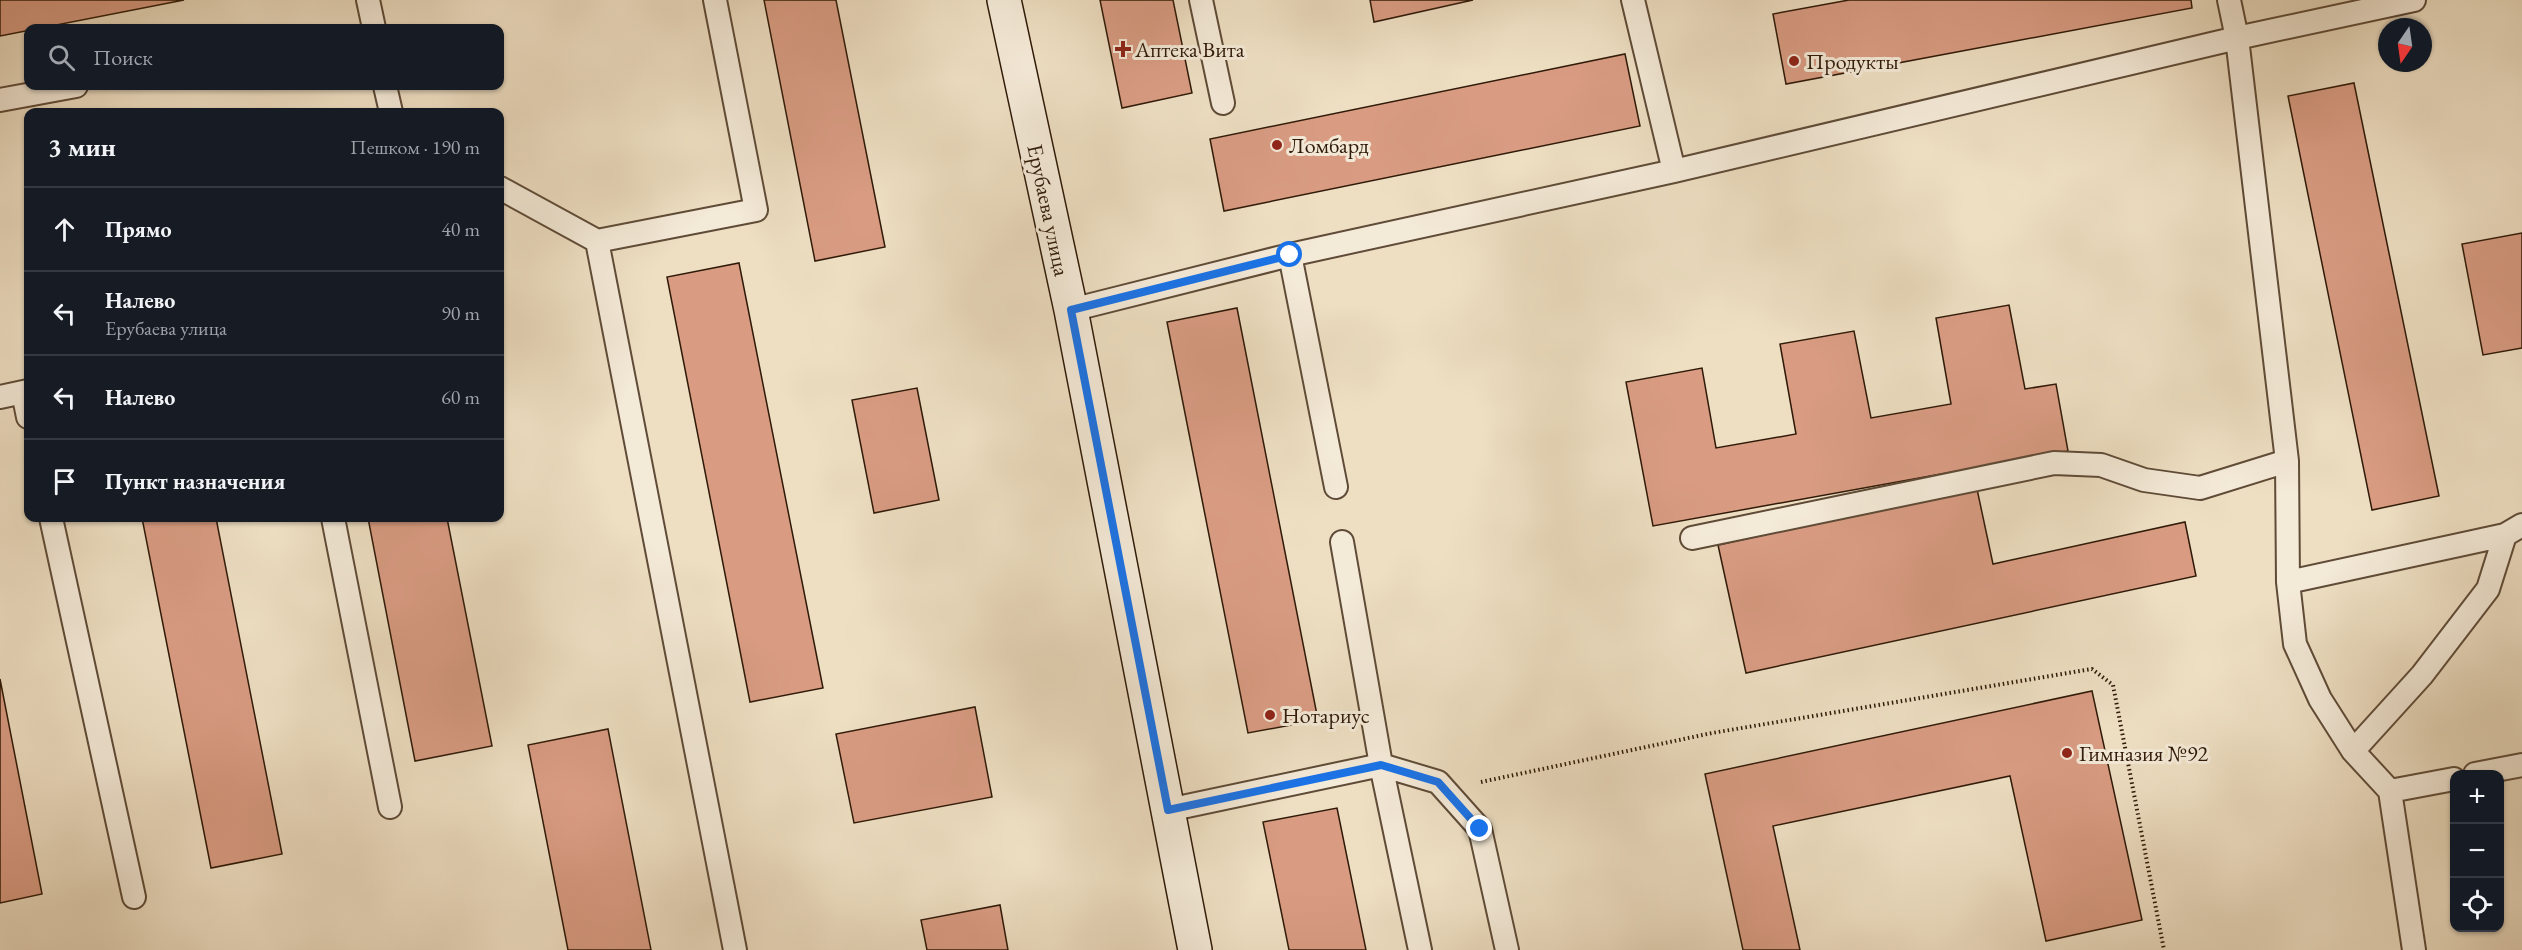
<!DOCTYPE html>
<html lang="ru">
<head>
<meta charset="utf-8">
<style>
	:root { --surface:#171b24; --page:#20242c; --text:#f1f3f6; --muted:#9ea1a6; --line:#363941 }
	body { margin:0; font-family:"EB Garamond",serif; background:var(--page); color:var(--text) }
	.controls { position:absolute; right:18px; bottom:18px; display:grid; overflow:hidden; border-radius:12px; box-shadow:0 2px 4px #0004 }
	.controls button { width:54px; height:54px; display:grid; place-items:center; padding:0; border:0; border-bottom:2px solid var(--line); background:var(--surface); color:var(--text); font:30px sans-serif }
	.compass { position:absolute; left:2378px; top:18px; width:54px; height:54px; border-radius:50%; background:var(--surface); box-shadow:0 2px 4px #0004; rotate:193deg }
	.stop { position:absolute; width:18px; height:18px; margin:-14px; border:4px solid #1a73e8; border-radius:50%; background:#fff }
	.stop.end { background:#1a73e8; border-color:#fff; box-shadow:0 2px 6px #0008 }
	.list { margin:0; padding:0; list-style:none }
	h2 { display:flex; justify-content:space-between; align-items:center; height:78px; margin:0; padding:0 24px; font-size:26px }
	h2 small { font-size:20px; font-weight:400; color:var(--muted) }
	.list li { display:grid; grid-template-columns:39px 1fr auto; gap:18px; align-items:center; box-sizing:border-box; height:84px; padding:0 24px; border-top:2px solid var(--line) }
	.list b { display:block; font-size:22px; white-space:nowrap }
	.list p { margin:0; font-size:20px; white-space:nowrap; color:var(--muted) }
	.list em { font-size:20px; font-style:normal; color:var(--muted) }
	.icon { flex:none; width:33px; height:33px; fill:none; stroke:currentColor; stroke-width:2; stroke-linecap:round; stroke-linejoin:round }
	.map { position:relative; flex:none; width:2522px; height:950px; overflow:hidden }
	.search { position:absolute; background:var(--surface); box-shadow:0 2px 4px #0004; left:24px; top:24px; width:480px; height:66px; display:flex; align-items:center; gap:15px; box-sizing:border-box; padding:0 21px; border-radius:12px; color:var(--muted); font-size:22px }
	.panel { position:absolute; background:var(--surface); box-shadow:0 2px 4px #0004; left:24px; top:108px; width:480px; height:414px; border-radius:12px }
	.map>svg:first-child { display:block }
	.building { fill:#d99c83; stroke:#2f1a08; stroke-width:1.5 }
	.lines { fill:none; stroke-linecap:round; stroke-linejoin:round }
	.lane-casing { stroke:#5f4b37; stroke-width:26 }
	.secondary-casing { stroke:#2f1a08; stroke-width:36 }
	.path { stroke:#2f1a08; stroke-width:4; stroke-dasharray:1.5 3; stroke-linecap:butt }
	.lane { stroke:#f4ead8; stroke-width:22 }
	.secondary { stroke:#f4ead8; stroke-width:33 }
	.route { stroke:#1a73e8; stroke-width:8 }
	.poi-dot { fill:#8f2418; stroke:#f4ead8; stroke-width:2 }
	.labels { text-anchor:middle; stroke-width:6; stroke-linejoin:round; paint-order:stroke }
	.poi-label { font-size:22px; fill:#2f1a08; stroke:#f4ead8; text-anchor:start }
	.street-label { font-size:22px; fill:#2f1a08; stroke:#f4ead8 }
</style>
</head>
<body>
<div class="map">
<svg width="2522" height="950" viewBox="0 0 2522 950">
	<rect width="100%" height="100%" fill="#eedfc3"/>
	<filter id="stains"><feTurbulence type="fractalNoise" baseFrequency=".00333" numOctaves="4"/><feColorMatrix values="0 0 0 0 .2 0 0 0 0 .09 0 0 0 0 .02 0 0 0 .5 -.17"/></filter>
	<radialGradient id="worn" r=".72"><stop offset=".6" stop-color="#630" stop-opacity="0"/><stop offset="1" stop-color="#630" stop-opacity=".3"/></radialGradient>
	<path class="building" d="M0 0H184L0 36Z
		M764 0H836L885 247 815 261Z
		M1100 0H1173L1192 93 1122 108Z
		M1370 0H1473L1374 22Z
		M1849 0H2191L2192 8 1786 84 1773 14Z
		M1625 54 1640 126 1224 211 1210 139Z
		M2354 83 2439 496 2372 510 2288 96Z
		M2522 233V348L2483 355 2462 244Z
		M739 263 823 688 750 702 667 277Z
		M2009 305 2025 389 2056 384 2068 451 1653 526 1626 382 1702 368 1716 448 1796 434 1780 344 1854 331 1871 418 1951 404 1936 318Z
		M1237 308 1318 720 1248 733 1167 322Z
		M917 388 939 500 874 513 852 400Z
		M1977 489 1993 564 2185 522 2196 576 1746 673 1718 545Z
		M142 518H216L282 854 211 868Z
		M368 518H447L492 746 415 761Z
		M0 679 42 894 0 903Z
		M2092 691 2142 920 2046 941 2010 776 1773 826 1800 950H1743L1705 774Z
		M975 707 992 797 854 823 836 734Z
		M608 729 651 950H568L528 745Z
		M1337 808 1366 950H1289L1263 822Z
		M1000 905 1008 950H927L921 920Z"/>
	<g class="lines">
		<defs>
			<path id="lane" d="M368 0 374 28
				M1201 0 1223 103
				M1633 0 1674 171
				M2229 0 2237 38 2287 461 2288 582 2295 644 2320 699 2353 751 2390 791 2414 950
				M385 86 391 112
				M0 100 76 86
				M500 188 597 241 756 210 715 0
				M597 241 735 950
				M1290 255 1336 487
				M1071 310 1290 255 1674 171 2237 38 2414 0
				M23 392 28 417
				M0 397 28 391
				M51 518 134 897
				M333 518 390 807
				M1692 538 2054 463 2101 465 2144 480 2200 488 2287 461
				M2288 582 2505 535
				M2353 751 2422 675 2488 589 2505 535 2522 525
				M2475 774 2522 765
				M2390 791 2454 779
				M1168 810 1381 765 1342 542
				M1420 950 1381 765 1438 782 1480 829 1507 950"/>
			<path id="secondary" d="M1004 0 1071 310 1195 950"/>
		</defs>
		<use href="#lane" class="lane-casing"/>
		<use href="#secondary" class="secondary-casing"/>
		<path class="path" d="M1481 782 1712 733 2092 669 2113 685 2164 950"/>
		<use href="#lane" class="lane"/>
		<use href="#secondary" class="secondary"/>
	</g>
	<g class="lines">
		<path class="route" d="M1290 255 1071 310 1168 810 1381 765 1438 782 1480 829"/>
	</g>
	<g class="poi-dot">
		<path d="M1120 40h6v6h6v6h-6v6h-6v-6h-6v-6h6z"/>
		<circle cx="1794" cy="61" r="6"/>
		<circle cx="1277" cy="145" r="6"/>
		<circle cx="1270" cy="715" r="6"/>
		<circle cx="2067" cy="753" r="6"/>
	</g>
	<g class="labels">
		<g class="poi-label">
			<text x="1135" y="57">Аптека Вита</text>
			<text x="1806" y="69">Продукты</text>
			<text x="1289" y="153">Ломбард</text>
			<text x="1282" y="723">Нотариус</text>
			<text x="2079" y="761">Гимназия №92</text>
		</g>
		<g class="street-label">
			<text transform="translate(1049 210) rotate(78)" y="8">Ерубаева улица</text>
		</g>
	</g>
	<rect width="100%" height="100%" filter="url(#stains)"/>
	<rect width="100%" height="100%" fill="url(#worn)"/>
</svg>
<div class="controls">
<button>+</button>
<button>−</button>
<button><svg class="icon" aria-label="locate" viewBox="0 0 24 24"><circle cx="12" cy="12" r="6"/><path d="M12 2v4M12 18v4M2 12h4M18 12h4"/></svg></button>
</div>
<svg class="compass" viewBox="-18 -18 36 36"><path d="M0-13l5 13h-10z" fill="#e53935"/><path d="M0 13l5-13h-10z" fill="#9ea1a6"/></svg>
<div class="stop" style="left:1290px;top:255px"></div>
<div class="stop end" style="left:1480px;top:829px"></div>
<div class="search"><svg class="icon" aria-label="search" viewBox="0 0 24 24"><circle cx="10" cy="10" r="6"/><path d="M15 15l6 6"/></svg>Поиск</div>
<section class="panel">
<h2>3 мин<small>Пешком · 190 m</small></h2>
<ul class="list">
<li><svg class="icon" aria-label="ahead" viewBox="0 0 24 24"><path d="M12 20V5M6 11l6-6 6 6"/></svg><div><b>Прямо</b></div><em>40 m</em></li>
<li><svg class="icon" aria-label="left" viewBox="0 0 24 24"><path d="M17 20v-9H6M10 6l-5 5 5 5"/></svg><div><b>Налево</b><p>Ерубаева улица</p></div><em>90 m</em></li>
<li><svg class="icon" aria-label="left" viewBox="0 0 24 24"><path d="M17 20v-9H6M10 6l-5 5 5 5"/></svg><div><b>Налево</b></div><em>60 m</em></li>
<li><svg class="icon" aria-label="arrive" viewBox="0 0 24 24"><path d="M6 21V4h12l-3 4 3 4H6"/></svg><div><b>Пункт назначения</b></div></li>
</ul>
</section>
</div>
</body>
</html>
